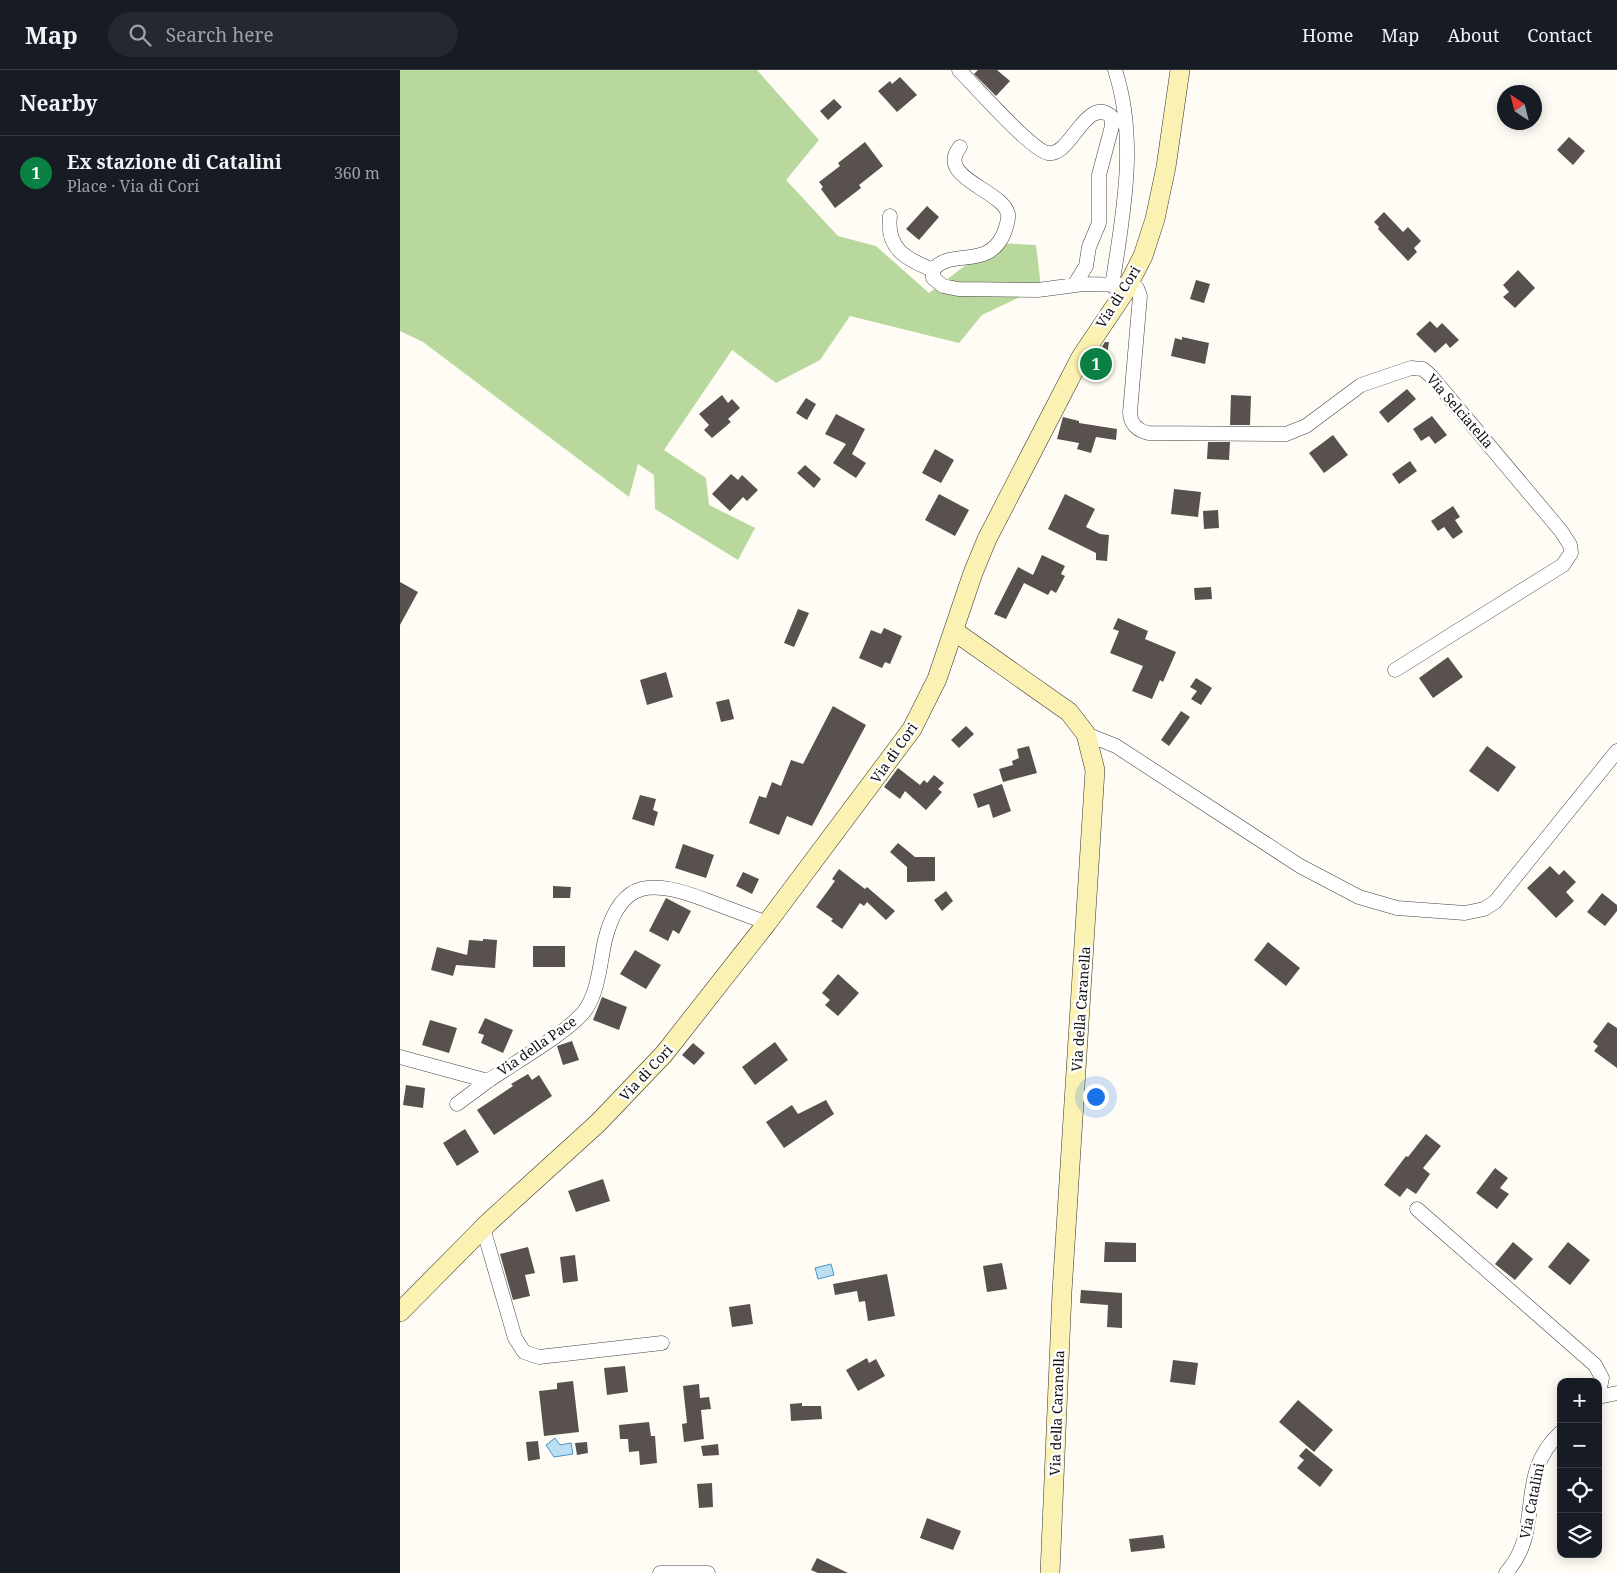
<!DOCTYPE html>
<html lang="en">
<head>
<meta charset="utf-8">
<style>
	:root { --surface:#171b24; --page:#242831; --text:#f1f3f6; --muted:#9ea1a6; --line:#363941; --accent:#0b8043 }
	body { margin:0; font-family:"Noto Serif",serif; background:var(--page); color:var(--text) }
	.controls { position:absolute; right:15px; bottom:15px; display:grid; overflow:hidden; border-radius:10px; box-shadow:0 2px 12px #0003 }
	.controls button { width:45px; height:45px; display:grid; place-items:center; padding:0; border:0; border-bottom:1px solid var(--line); background:var(--surface); color:var(--text); font:25px sans-serif }
	.compass { position:absolute; left:1097px; top:15px; width:45px; height:45px; border-radius:50%; background:var(--surface); box-shadow:0 2px 12px #0003; rotate:325deg }
	.you { position:absolute; left:695px; top:1026px; width:18px; height:18px; margin:-12px; border:4px solid #fff; border-radius:50%; background:#1a73e8; box-shadow:0 0 0 8px #1a73e833 }
	.badge { display:grid; place-items:center; width:32px; height:32px; border-radius:50%; background:var(--accent); color:#fff; font-size:16px; font-weight:700 }
	.pin { position:absolute; translate:-50% -50%; border:2px solid #fff; box-shadow:0 1px 5px #0006 }
	.list { margin:0; padding:0; list-style:none }
	h2 { display:flex; justify-content:space-between; align-items:center; height:65px; margin:0; padding:0 20px; font-size:21px }
	h2 small { font-size:16px; font-weight:400; color:var(--muted) }
	.list li { display:grid; grid-template-columns:32px 1fr auto; gap:15px; align-items:center; box-sizing:border-box; height:75px; padding:0 20px; border-top:1px solid var(--line) }
	.list b { display:block; font-size:19px; white-space:nowrap }
	.list p { margin:0; font-size:16px; white-space:nowrap; color:var(--muted) }
	.list em { font-size:16px; font-style:normal; color:var(--muted) }
	.icon { flex:none; width:28px; height:28px; fill:none; stroke:currentColor; stroke-width:2; stroke-linecap:round; stroke-linejoin:round }
	.map { position:relative; flex:none; width:1217px; height:1503px; overflow:hidden }
	header { display:flex; align-items:center; gap:30px; box-sizing:border-box; height:70px; padding:0 25px; background:var(--surface); border-bottom:1px solid var(--line) }
	header strong { font-size:24px }
	nav { display:flex; gap:28px; margin-inline-start:auto; font-size:18px }
	.search { width:350px; height:45px; background:var(--page); display:flex; align-items:center; gap:12px; box-sizing:border-box; padding:0 18px; border-radius:28px; color:var(--muted); font-size:19px }
	main { display:flex }
	aside { flex:1; background:var(--surface) }
	.map>svg:first-child { display:block }
	.forest { fill:#b9d89e }
	.water { fill:#badff3; stroke:#4596c7 }
	.building { fill:#58514d }
	.lines { fill:none; stroke-linecap:round; stroke-linejoin:round }
	.street-casing { stroke:#434343; stroke-width:15 }
	.secondary-casing { stroke:#323232; stroke-width:20 }
	.street { stroke:#fff; stroke-width:14 }
	.secondary { stroke:#fbf1b2; stroke-width:19 }
	.labels { text-anchor:middle; stroke-width:5; stroke-linejoin:round; paint-order:stroke }
	.street-label { font-size:14px; fill:#101010; stroke:#fff }
</style>
</head>
<body>
<header>
<strong>Map</strong>
<div class="search"><svg class="icon" aria-label="search" viewBox="0 0 24 24"><circle cx="10" cy="10" r="6"/><path d="M15 15l6 6"/></svg>Search here</div>
<nav><a>Home</a><a>Map</a><a>About</a><a>Contact</a></nav>
</header>
<main>
<aside>
<h2>Nearby<small></small></h2>
<ul class="list">
<li><span class="badge">1</span><div><b>Ex stazione di Catalini</b><p>Place · Via di Cori</p></div><em>360 m</em></li>
</ul>
</aside>
<div class="map">
<svg width="1217" height="1503" viewBox="0 0 1217 1503">
	<rect width="100%" height="100%" fill="#fefcf4"/>
	<path class="forest" d="M0 0H357L419 70 386 110 438 166 476 176 529 223 595 173 636 175 641 217 582 245 559 273 450 246 420 290 376 313 332 280 264 380 306 408 309 435 355 458 338 490 255 439 254 405 238 394 229 427 23 272 0 261Z"/>
	<path class="water" d="M431 1194 434 1205 418 1209 415 1198Z
		M155 1368 160 1375 171 1373 173 1384 154 1387 146 1375Z"/>
	<path class="building" d="M578 0H597L610 11 596 26 574 4Z
		M500 7 517 25 497 42 478 21 490 11 492 14Z
		M434 29 442 37 428 50 420 41Z
		M1169 67 1185 81 1173 95 1157 80Z
		M465 72 483 96 459 115 461 118 435 138 421 119 423 117 419 112 440 96 438 93Z
		M527 136 539 147 519 170 506 159Z
		M984 142 1003 162 1008 157 1021 171 1014 178 1017 182 1008 191 978 159 979 157 974 152Z
		M1118 200 1135 218 1115 238 1103 227 1109 222 1103 215Z
		M796 210 810 214 804 233 790 229Z
		M1030 251 1037 258 1042 253 1059 270 1050 278 1046 273 1035 283 1016 264Z
		M782 267 809 273 805 294 771 286 775 268 782 270Z
		M705 272H709L704 305 685 303Z
		M1007 319 1016 329 988 353 979 342Z
		M322 325 328 333 332 329 340 338 328 349 331 352 312 368 304 360 309 355 299 344Z
		M831 325 851 326 850 355H830Z
		M406 328 416 334 407 350 396 343Z
		M436 344 465 359 452 384 466 393 456 408 433 393 446 374 425 364Z
		M1032 346 1047 365 1035 374 1029 366 1021 371 1013 359Z
		M663 347 679 351V353L717 359 716 370 696 367 691 383 677 379 679 373 657 369Z
		M933 365 948 385 924 403 909 383Z
		M808 372H830L829 390 807 389Z
		M535 379 554 390 541 413 522 403Z
		M1010 391 1017 401 999 414 992 404Z
		M405 395 421 409 414 418 397 403Z
		M331 404 338 410 342 405 358 420 347 431 343 427 330 441 312 424Z
		M774 419 801 422 798 447 771 444Z
		M539 424 569 440 555 466 525 450Z
		M665 424 695 439 686 457 700 464 709 465 707 491 696 490V483L648 459Z
		M1053 436 1060 447 1055 450 1063 462 1053 469 1044 457 1038 461 1031 451Z
		M818 440 819 458 804 459 803 441Z
		M642 485 665 496 661 504 665 506 656 523 651 520 648 525 624 513 606 549 594 544 618 497 633 505Z
		M0 512 18 522 0 555Z
		M811 517 812 529 795 530 794 518Z
		M398 539 409 543 394 577 384 573Z
		M718 548 748 561 745 569 776 582 763 612 760 610 752 629 732 621 743 596 710 583 719 561 713 559Z
		M484 558 502 566 490 594 485 592 482 598 459 588 471 560 481 564Z
		M1048 587 1063 607 1033 628 1019 608Z
		M266 602 273 627 247 635 240 610Z
		M796 608 812 618 801 635 791 629 797 621 790 617Z
		M329 629 334 649 321 652 316 632Z
		M433 636 466 655 412 756 387 746 379 765 349 753 359 726 366 728 372 712 381 716 391 690 403 694Z
		M781 641 790 647 769 676 761 670Z
		M566 656 574 664 559 678 551 670Z
		M629 676 637 703 603 712 599 699 613 695 612 691 619 688 617 679Z
		M1087 676 1116 697 1098 722 1069 701Z
		M498 698 520 715 524 710 527 713 534 705 544 713 538 719 542 722 526 740 505 721 500 729 484 717Z
		M602 714 611 741 593 748 589 734 578 738 573 724Z
		M240 725 256 729 253 740 258 742 254 756 232 749Z
		M498 773 515 787H535V811L507 812V797L490 782Z
		M283 774 314 785 306 808 275 798Z
		M1150 796 1159 805 1164 800 1176 812 1166 822 1174 831 1156 848 1127 818Z
		M439 799 465 819 467 817 495 841 486 850 467 832 464 836 460 833 442 859 431 851 433 849 416 837 435 811 432 809Z
		M343 802 359 809 352 824 336 816Z
		M153 816 171 817 170 828H153Z
		M546 821 553 831 542 841 534 830Z
		M1202 823 1217 835V841L1205 856 1187 842Z
		M266 828 291 841 279 864 273 860 268 871 249 861Z
		M83 869 97 870 95 898 56 895 53 906 31 900 37 877 67 885 69 870 83 871Z
		M868 872 900 898 886 916 854 890Z
		M133 876H165V897H133Z
		M235 880 261 895 246 919 220 904Z
		M438 904 459 923 438 946 425 935 430 930 422 923Z
		M202 927 227 937 219 960 193 950Z
		M85 948 113 960 103 983 81 973 84 965 78 963Z
		M30 950 57 958 49 983 22 975Z
		M1208 952 1217 958V998L1194 981 1198 976 1193 972Z
		M172 971 179 990 163 995 157 976Z
		M375 972 388 990 355 1015 342 997Z
		M293 973 305 983 294 995 282 985Z
		M128 1004 132 1010 139 1005 152 1026 94 1065 77 1040 113 1016 111 1014Z
		M6 1015 25 1018 23 1038 3 1035Z
		M426 1030 434 1044 384 1078 366 1052 392 1035 398 1044Z
		M65 1059 79 1082 57 1096 43 1073Z
		M1026 1064 1041 1076 1023 1098 1030 1104 1016 1124 1007 1118 1000 1127 984 1115 1006 1086 1008 1087Z
		M1095 1098 1108 1108 1100 1118 1109 1124 1097 1139 1076 1123Z
		M203 1109 210 1131 176 1142 168 1121Z
		M705 1172 736 1173V1192H704Z
		M1113 1172 1133 1189 1115 1210 1095 1194Z
		M1168 1172 1190 1190 1170 1215 1148 1197Z
		M128 1177 135 1203 125 1205 130 1226 113 1230 100 1184Z
		M175 1185 178 1211 163 1213 160 1187Z
		M602 1193 607 1219 587 1222 583 1196Z
		M487 1204 495 1246 468 1251 465 1231 459 1232 457 1221 435 1225 433 1214Z
		M681 1220 722 1223V1258L707 1257 708 1235 680 1233Z
		M350 1234 353 1254 332 1257 329 1237Z
		M467 1288 469 1293 476 1289 485 1306 458 1321 446 1300Z
		M773 1290 798 1293 795 1315 770 1312Z
		M225 1296 228 1322 207 1325 204 1298Z
		M173 1311 179 1362 144 1366 139 1321 157 1319V1313Z
		M299 1314 300 1328 309 1327 311 1339 301 1340 304 1369 284 1372 282 1354 287 1353 283 1316Z
		M898 1330 933 1360 914 1382 879 1352Z
		M402 1333V1336H421L422 1349 391 1351 390 1334Z
		M249 1352 251 1366H255L257 1393 240 1395 239 1381 229 1382 228 1369H220L219 1355Z
		M138 1371 140 1389 128 1391 126 1372Z
		M187 1372 188 1383 177 1385 175 1373Z
		M318 1374 319 1385 303 1386 301 1376Z
		M906 1378 933 1400 920 1417 897 1398 904 1390 899 1386Z
		M312 1413 313 1437 299 1438 297 1414Z
		M527 1448 561 1461 553 1480 520 1468Z
		M763 1465 765 1478 731 1482 729 1469Z
		M417 1488 448 1503H418L411 1500Z"/>
	<g class="lines">
		<defs>
			<path id="street" d="M559 0C574 15 632 81 648 83 671 87 685 26 711 46L712 56 699 105V153L689 177 686 196 675 214
				M560 77C535 108 603 120 608 144 609 150 606 157 604 163 588 201 551 177 533 200V208L543 216 558 219 638 220 683 214 728 215 737 218 740 226 730 342C730 354 738 361 749 363L886 364 906 356 961 315 1011 298 1023 299 1031 306 1161 461 1170 475 1171 483 1163 495 995 600
				M490 146C486 179 506 189 533 200
				M712 216C723 145 738 70 715 0
				M686 664 716 676 900 796 959 827 997 838 1065 843 1084 839 1095 832 1217 681
				M0 987 88 1011C112 994 171 961 186 939 199 919 200 892 205 870 221 806 254 811 306 830 327 838 347 845 367 853
				M57 1034 88 1011
				M1017 1139 1195 1295 1202 1308 1198 1327
				M83 1158 115 1268 124 1282 139 1287 262 1273
				M1198 1327 1217 1323
				M260 1503H308
				M1106 1503C1146 1458 1113 1406 1161 1362"/>
			<path id="secondary" d="M554 561 669 642 686 664 695 700 662 1222 650 1503
				M0 1242 89 1152 198 1053 264 984 367 853 512 659 537 609 573 503 587 469 681 287 724 223 743 186 755 149 766 97 780 0"/>
		</defs>
		<use href="#street" class="street-casing"/>
		<use href="#secondary" class="secondary-casing"/>
		<use href="#street" class="street"/>
		<use href="#secondary" class="secondary"/>
	</g>
	<g class="labels">
		<g class="street-label">
			<text transform="translate(718 227) rotate(-58)" y="5">Via di Cori</text>
			<text transform="translate(1060 341) rotate(49)" y="5">Via Selciatella</text>
			<text transform="translate(494 683) rotate(-55)" y="5">Via di Cori</text>
			<text transform="translate(681 939) rotate(-86)" y="5">Via della Caranella</text>
			<text transform="translate(137 976) rotate(-35)" y="5">Via della Pace</text>
			<text transform="translate(246 1003) rotate(-47)" y="5">Via di Cori</text>
			<text transform="translate(657 1343) rotate(-88)" y="5">Via della Caranella</text>
			<text transform="translate(1132 1431) rotate(-79)" y="5">Via Catalini</text>
		</g>
	</g>
</svg>
<div class="controls">
<button>+</button>
<button>−</button>
<button><svg class="icon" aria-label="locate" viewBox="0 0 24 24"><circle cx="12" cy="12" r="6"/><path d="M12 2v4M12 18v4M2 12h4M18 12h4"/></svg></button>
<button><svg class="icon" aria-label="layers" viewBox="0 0 24 24"><path d="M12 4l9 5-9 5-9-5zM3 14l9 5 9-5"/></svg></button>
</div>
<svg class="compass" viewBox="-18 -18 36 36"><path d="M0-13l5 13h-10z" fill="#e53935"/><path d="M0 13l5-13h-10z" fill="#9ea1a6"/></svg>
<div class="you"></div>
<div class="pin badge" style="left:696px;top:294px">1</div>
</div>
</main>
</body>
</html>
